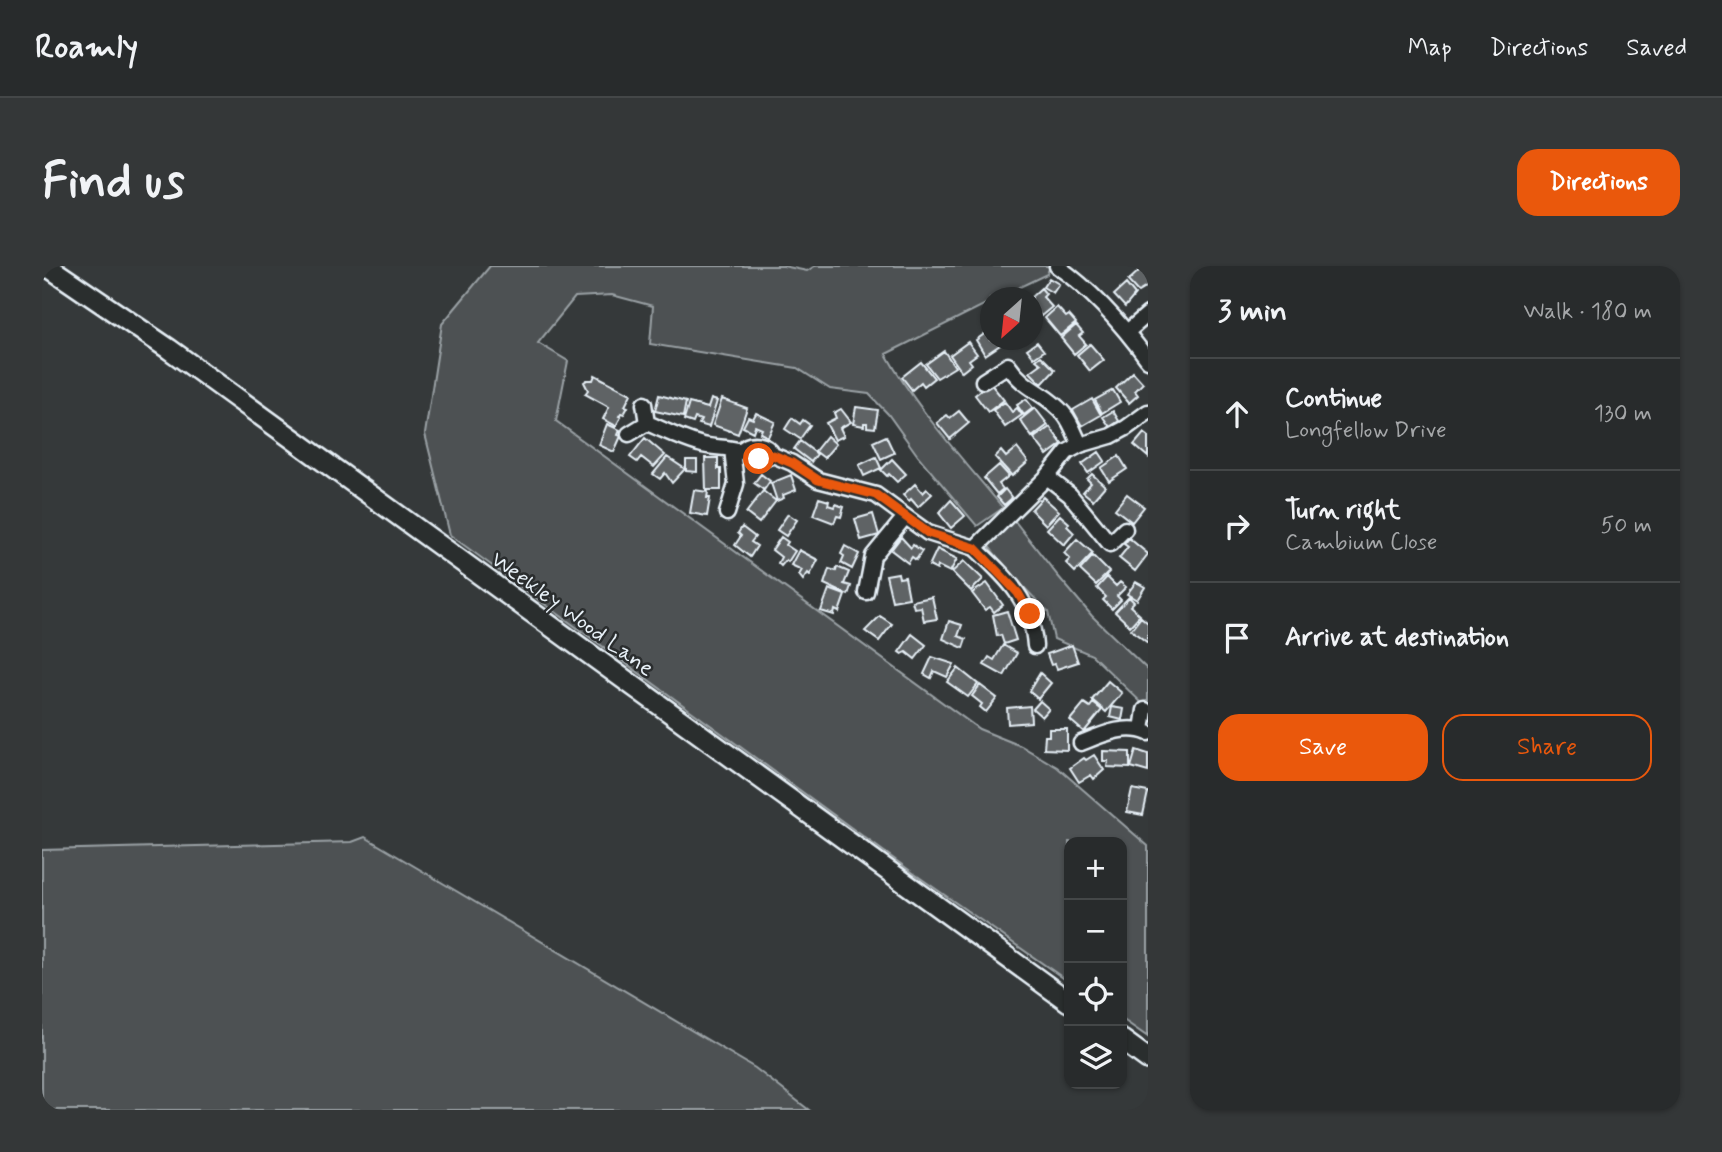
<!DOCTYPE html>
<html lang="en">
<head>
<meta charset="utf-8">
<style>
	:root { --surface:#282b2c; --page:#343738; --text:#f1f3f6; --muted:#a5a7a9; --line:#444748; --accent:#ea580c }
	body { margin:0; font-family:Mynerve,sans-serif; background:var(--page); color:var(--text) }
	.controls { position:absolute; right:21px; bottom:21px; display:grid; overflow:hidden; border-radius:14px; box-shadow:0 2px 5px #0004 }
	.controls button { width:63px; height:63px; display:grid; place-items:center; padding:0; border:0; border-bottom:2px solid var(--line); background:var(--surface); color:var(--text); font:35px sans-serif }
	.compass { position:absolute; left:938px; top:21px; width:63px; height:63px; border-radius:50%; background:var(--surface); box-shadow:0 2px 5px #0004; rotate:207deg }
	.stop { position:absolute; width:21px; height:21px; margin:-16px; border:5px solid #ea580c; border-radius:50%; background:#fff }
	.stop.end { background:#ea580c; border-color:#fff; box-shadow:0 2px 7px #0008 }
	.list { margin:0; padding:0; list-style:none }
	h2 { display:flex; justify-content:space-between; align-items:center; height:91px; margin:0; padding:0 28px; font-size:30px }
	h2 small { font-size:23px; font-weight:400; color:var(--muted) }
	.list li { display:grid; grid-template-columns:46px 1fr auto; gap:21px; align-items:center; box-sizing:border-box; height:112px; padding:0 28px; border-top:2px solid var(--line) }
	.list b { display:block; font-size:26px; white-space:nowrap }
	.list p { margin:0; font-size:23px; white-space:nowrap; color:var(--muted) }
	.list em { font-size:23px; font-style:normal; color:var(--muted) }
	.actions { display:flex; gap:14px; padding:21px 28px }
	.actions a { flex:1; padding:16px 0; border:2px solid var(--accent); border-radius:21px; text-align:center; font-size:24px; color:var(--accent) }
	.actions .main { background:var(--accent); color:#fff }
	.icon { flex:none; width:38px; height:38px; fill:none; stroke:currentColor; stroke-width:2; stroke-linecap:round; stroke-linejoin:round }
	.map { position:relative; flex:none; width:1106px; height:844px; overflow:hidden; border-radius:21px }
	header { display:flex; align-items:center; gap:42px; box-sizing:border-box; height:98px; padding:0 35px; background:var(--surface); border-bottom:2px solid var(--line) }
	header strong { font-size:33px }
	nav { display:flex; gap:38px; margin-inline-start:auto; font-size:24px }
	.intro { display:flex; align-items:center; justify-content:space-between; box-sizing:border-box; height:168px; padding:0 42px }
	h1 { margin:0; font-size:49px }
	.button { padding:18px 32px; border-radius:21px; background:var(--accent); color:#fff; font-size:24px; font-weight:700 }
	main { display:flex; gap:42px; padding:0 42px }
	aside { flex:1; background:var(--surface); border-radius:21px; box-shadow:0 2px 5px #0004 }
	.map>svg:first-child { display:block }
	.green { fill:#4d5152; stroke:#9aa1a5; stroke-width:2 }
	.building { fill:#5f6365; stroke:#e8f1f8; stroke-width:2 }
	.lines { fill:none; stroke-linecap:round; stroke-linejoin:round }
	.minor-casing { stroke:#e8f1f8; stroke-width:19 }
	.major-casing { stroke:#e8f1f8; stroke-width:24 }
	.minor { stroke:#2a2d2e; stroke-width:14 }
	.major { stroke:#2a2d2e; stroke-width:19 }
	.route { stroke:#ea580c; stroke-width:9 }
	.labels { text-anchor:middle; stroke-width:5; stroke-linejoin:round; paint-order:stroke }
	.street-label { font-size:23px; fill:#e8f1f8; stroke:#2a2d2e }
</style>
</head>
<body>
<header>
<strong>Roamly</strong>
<nav><a>Map</a><a>Directions</a><a>Saved</a></nav>
</header>
<div class="intro"><h1>Find us</h1><a class="button">Directions</a></div>
<main>
<div class="map">
<svg width="1106" height="844" viewBox="0 0 1106 844">
	<rect width="100%" height="100%" fill="#35393a"/>
	<filter id="ink" filterUnits="userSpaceOnUse"><feTurbulence type="fractalNoise" baseFrequency=".0143" numOctaves="2"/><feDisplacementMap in="SourceGraphic" scale="14" xChannelSelector="R" yChannelSelector="G"/><feConvolveMatrix kernelMatrix="1 2 1 2 8 2 1 2 1" color-interpolation-filters="sRGB"/></filter>
	<g filter="url(#ink)">
		<path class="green" d="M448 0H741L765 5 773 0H1008L1005 8 957 31 948 32V36L844 88C875 144 921 193 961 242L935 260 876 190 846 148 827 128 788 123 755 102 608 78 611 40 570 29 533 31 496 77 526 95 514 155 937 463 979 480 1015 501 1106 580V771L1080 753V576H1027V716L874 609 408 269 383 168 400 58Z
			M972 254 1016 310 1050 350 1106 404V443L1050 389 1012 373 1006 346 969 308 945 278Z
			M323 571 713 802 767 844H0V584L310 576Z"/>
		<path class="building" d="M1099 3 1106 12V20L1096 26 1086 15Z
			M1007 12 1017 18 1011 27 1001 21Z
			M1084 18 1093 29 1083 41 1072 29Z
			M999 22 1004 28 1001 31 1010 41 999 50 990 40V32H988Z
			M1015 41 1024 51 1027 49 1034 57 1018 70 1003 52Z
			M1034 59 1041 67 1037 70 1044 78 1032 88 1019 72Z
			M948 64V74H958L961 77 943 89 934 74Z
			M926 76 935 88 927 94 930 98 920 106 908 89Z
			M995 76 1002 85 992 92 985 83Z
			M1048 78 1062 94 1048 105 1035 89Z
			M902 85 913 101 895 112 884 98Z
			M999 90 1013 104 1000 118 988 106 999 98 994 94Z
			M879 96 892 112 882 120 879 116 870 124 860 111Z
			M1091 106 1101 117 1093 125 1096 129 1087 137 1074 122Z
			M553 109 589 128 583 140 586 141 582 148 579 147 577 150 579 151 574 160 561 153 567 141 543 128 546 124 542 116 545 114H551Z
			M948 117 962 134 946 146 933 129Z
			M1071 124 1078 136 1060 147 1053 134Z
			M617 129 644 136 641 151 613 145Z
			M669 133 675 135 667 161 657 158 659 154 653 152 651 157 642 154 647 137 666 142Z
			M680 133 705 142 696 168 671 159Z
			M984 133 991 142 982 149 975 139Z
			M1050 133 1059 149 1040 160 1031 144Z
			M963 136 970 146 975 142 980 149 963 161 951 144Z
			M814 141 836 144 833 162 825 161V157H822V160L811 158Z
			M993 142 1006 159 990 171 978 154Z
			M799 143 809 156 798 162 802 170 793 174 784 157 794 152 792 147Z
			M917 145 927 157 908 173 895 157 905 149 908 152Z
			M1071 145 1077 155 1068 161 1061 151Z
			M714 147 733 156 726 171 718 167 720 163 713 160 711 166 701 161 706 151 711 153Z
			M750 152 758 158 761 154 768 159 758 173 743 163Z
			M565 158 578 164 576 169 579 170 572 186 557 179Z
			M1008 161 1020 178 1005 189 992 172Z
			M1102 167 1106 170V191L1092 179Z
			M785 170 794 178 782 192 773 185Z
			M844 170 852 187 839 193 831 176Z
			M603 172 623 189 612 201 599 191 595 196 588 191Z
			M758 175 775 188 769 196 752 183Z
			M975 182 986 196 970 210 953 191 959 185 964 191Z
			M1057 186 1063 195 1046 207 1040 198Z
			M1077 190 1085 203 1067 215 1059 202Z
			M625 191 643 203 630 217 623 207 618 213 611 208Z
			M834 191 839 202 822 210 817 199Z
			M663 192H676V203H679V224H664Z
			M850 193 864 208 855 216 847 208 845 210 839 204Z
			M644 194H655V206L644 205Z
			M957 199 967 210 957 218 961 223 955 228 942 212Z
			M719 208 728 215 722 224 712 217Z
			M1050 208 1063 220 1051 234 1041 226 1049 217 1045 213Z
			M749 209 754 224 741 229 742 232 735 235 729 217Z
			M873 218 881 227 885 223 890 228 876 241 869 233 867 235 861 229Z
			M963 223 970 232 962 239 955 231Z
			M652 224 666 226 665 232H668L665 250 648 247Z
			M721 225 734 235 717 257 704 247Z
			M1085 228 1102 241 1090 256 1073 243Z
			M1001 231 1017 245 1004 259 989 244Z
			M777 232 787 235 786 239 792 241 793 238 802 241 799 251 795 250 792 257 771 249Z
			M909 234 923 250 909 262 897 247Z
			M746 248 755 254 744 270 735 264Z
			M831 248 837 269 819 274 813 253Z
			M1018 249 1027 257 1025 260 1032 267 1022 279 1005 263Z
			M700 261 713 271 709 276 715 280 708 291 693 279 699 270 696 267Z
			M739 271 746 276 744 279 753 285 746 296 744 294 739 300 736 297 739 291 730 284Z
			M859 271 869 282 871 279 880 285 874 294 870 291 866 297 849 284Z
			M1087 272 1106 288 1093 305 1077 292 1086 281 1082 278Z
			M1035 273 1051 287 1033 306 1024 297 1028 293 1022 287Z
			M803 280 817 288 810 303 799 297 802 290 799 288Z
			M895 283 915 293 908 306 896 300 895 304 887 300Z
			M757 284 776 294 768 309 766 307 761 314 757 309 760 304 749 299Z
			M1051 290 1067 306 1054 319 1038 304Z
			M922 295 941 313 929 325 910 306Z
			M795 301 807 306 802 318 809 320 806 329 782 318 787 303 794 305Z
			M856 307 857 312 863 311 867 332 850 335 844 309Z
			M1065 311 1074 320 1078 316 1084 321 1075 330 1079 334 1070 343 1061 334 1064 331 1055 322Z
			M1094 316 1103 321 1095 334 1085 328Z
			M945 317 961 339 952 346 948 341 943 344 930 327Z
			M787 323 803 329 797 346 793 344 792 349 779 345Z
			M890 331 895 353 882 355 879 341 872 342 870 335Z
			M1087 331 1092 336 1088 340 1098 349 1088 360 1073 346Z
			M965 345 974 374 962 378 959 369 955 370 951 349Z
			M838 350 850 358 837 375 823 365Z
			M1099 351 1106 357V377L1089 364Z
			M907 355 920 359 916 370 924 373 921 382 901 373Z
			M870 368 884 379 873 393 864 386 860 388 857 386Z
			M961 379 975 387 962 410 942 399 947 391 952 394Z
			M1030 379 1036 396 1015 403 1013 398 1009 399 1005 388Z
			M890 391 912 398 905 411 892 405 889 412 882 408Z
			M916 402 936 418 926 431 905 416Z
			M998 407 1009 417 996 433 987 425Z
			M1066 415 1080 427 1064 446 1050 434Z
			M938 419 955 432 944 446 938 441 940 438 930 430Z
			M998 435 1007 443 1000 451 991 443Z
			M1042 437 1048 441 1051 437 1060 444 1042 466 1028 454Z
			M988 440 989 456 966 458 965 442Z
			M1070 441 1082 443 1080 454 1068 451Z
			M1007 463H1025V484L1002 483 1003 470H1007Z
			M1094 484 1106 488V506L1089 501Z
			M1061 485 1088 486V502L1065 501 1066 495H1061Z
			M1052 489 1062 504 1052 513 1049 509 1037 516 1028 502 1042 492 1044 494Z
			M1090 523 1106 526 1101 549 1085 546Z"/>
		<g class="lines">
			<defs>
				<path id="minor" d="M1015 0C1052 26 1080 58 1106 94
					M1085 66 1106 48
					M941 115 966 99C983 125 1004 126 1022 148 1029 156 1033 168 1038 179
					M602 138 605 157
					M587 168 605 157C622 164 639 173 657 178 670 182 683 181 695 184 710 188 711 199 731 189
					M699 185C708 174 725 177 731 189L750 197 776 214 834 229 886 267 933 282 1005 211 1025 186 1038 179 1069 170 1084 162 1106 146
					M1005 211 1028 229 1068 278 1083 263
					M685 247 694 218 690 183
					M933 282C965 312 990 334 993 380
					M824 326 831 290 863 251
					M1100 464 1103 444
					M1039 477C1059 469 1085 457 1106 467"/>
				<path id="major" d="M5 0 127 83 1027 736
					M1080 774 1106 793"/>
			</defs>
			<use href="#minor" class="minor-casing"/>
			<use href="#major" class="major-casing"/>
			<use href="#minor" class="minor"/>
			<use href="#major" class="major"/>
		</g>
	</g>
	<g class="lines" filter="url(#ink)">
		<path class="route" d="M717 193 731 189 750 197 776 214 834 229 886 267 933 282 976 327 988 348"/>
	</g>
	<g class="labels">
		<g class="street-label">
			<text transform="translate(531 347) rotate(36)" y="8">Weekley Wood Lane</text>
		</g>
	</g>
</svg>
<div class="controls">
<button>+</button>
<button>−</button>
<button><svg class="icon" aria-label="locate" viewBox="0 0 24 24"><circle cx="12" cy="12" r="6"/><path d="M12 2v4M12 18v4M2 12h4M18 12h4"/></svg></button>
<button><svg class="icon" aria-label="layers" viewBox="0 0 24 24"><path d="M12 4l9 5-9 5-9-5zM3 14l9 5 9-5"/></svg></button>
</div>
<svg class="compass" viewBox="-18 -18 36 36"><path d="M0-13l5 13h-10z" fill="#e53935"/><path d="M0 13l5-13h-10z" fill="#a5a7a9"/></svg>
<div class="stop" style="left:717px;top:193px"></div>
<div class="stop end" style="left:988px;top:348px"></div>
</div>
<aside>
<h2>3 min<small>Walk · 180 m</small></h2>
<ul class="list">
<li><svg class="icon" aria-label="ahead" viewBox="0 0 24 24"><path d="M12 20V5M6 11l6-6 6 6"/></svg><div><b>Continue</b><p>Longfellow Drive</p></div><em>130 m</em></li>
<li><svg class="icon" aria-label="right" viewBox="0 0 24 24"><path d="M7 20v-9h11M14 6l5 5-5 5"/></svg><div><b>Turn right</b><p>Cambium Close</p></div><em>50 m</em></li>
<li><svg class="icon" aria-label="arrive" viewBox="0 0 24 24"><path d="M6 21V4h12l-3 4 3 4H6"/></svg><div><b>Arrive at destination</b></div></li>
</ul>
<div class="actions"><a class="main">Save</a><a>Share</a></div>
</aside>
</main>
</body>
</html>
